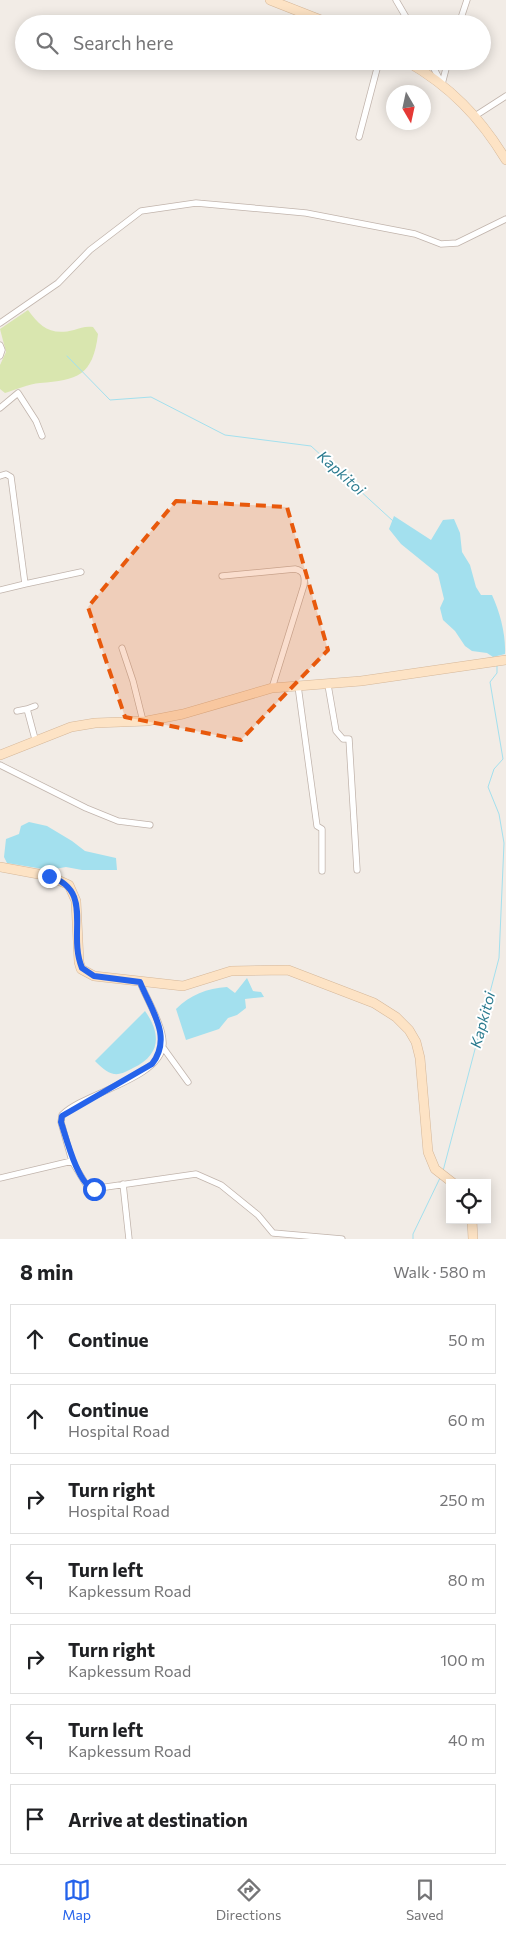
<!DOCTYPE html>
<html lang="en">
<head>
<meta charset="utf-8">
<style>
	:root { --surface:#fff; --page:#f6f6f6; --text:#202124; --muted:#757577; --line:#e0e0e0; --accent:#2563eb }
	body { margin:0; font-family:Commissioner,sans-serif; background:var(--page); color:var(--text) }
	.controls { position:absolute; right:15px; bottom:15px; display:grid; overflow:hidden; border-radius:0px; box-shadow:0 2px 12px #0003 }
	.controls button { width:45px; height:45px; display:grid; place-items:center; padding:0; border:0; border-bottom:1px solid var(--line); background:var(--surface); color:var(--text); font:25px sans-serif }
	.compass { position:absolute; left:386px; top:85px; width:45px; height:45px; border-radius:50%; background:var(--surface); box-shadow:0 2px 12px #0003; rotate:171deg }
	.stop { position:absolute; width:15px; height:15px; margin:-11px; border:4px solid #2563eb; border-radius:50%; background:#fff }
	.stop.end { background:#2563eb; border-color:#fff; box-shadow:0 1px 5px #0008 }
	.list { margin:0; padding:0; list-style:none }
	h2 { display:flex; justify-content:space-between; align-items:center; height:65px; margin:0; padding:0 20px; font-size:21px }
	h2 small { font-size:16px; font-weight:400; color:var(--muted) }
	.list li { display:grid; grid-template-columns:32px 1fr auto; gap:15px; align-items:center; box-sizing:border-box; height:70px; margin:0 10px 10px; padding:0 10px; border:1px solid var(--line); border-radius:0px }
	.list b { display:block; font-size:19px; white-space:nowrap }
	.list p { margin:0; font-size:16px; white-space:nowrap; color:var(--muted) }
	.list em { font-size:16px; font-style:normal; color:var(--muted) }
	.icon { flex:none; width:28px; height:28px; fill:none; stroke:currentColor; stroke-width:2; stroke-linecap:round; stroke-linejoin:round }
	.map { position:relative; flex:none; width:506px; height:1239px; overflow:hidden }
	.search { position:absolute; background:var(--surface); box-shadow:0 2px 12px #0003; left:15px; right:15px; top:15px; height:55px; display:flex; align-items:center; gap:12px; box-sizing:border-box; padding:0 18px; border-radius:28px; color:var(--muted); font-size:19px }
	.sheet { height:625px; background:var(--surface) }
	nav { display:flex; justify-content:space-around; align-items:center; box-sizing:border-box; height:70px; border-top:1px solid var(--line); background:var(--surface); font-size:14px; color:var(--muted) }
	nav a { display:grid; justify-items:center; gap:2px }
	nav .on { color:var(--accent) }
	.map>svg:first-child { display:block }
	.green { fill:#d9e6af }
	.water { fill:#a3e0ee }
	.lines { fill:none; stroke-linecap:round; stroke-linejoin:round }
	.stream { stroke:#a3e0ee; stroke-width:1 }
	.street-casing { stroke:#c1b4ac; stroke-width:7 }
	.secondary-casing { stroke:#d5b799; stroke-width:10 }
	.street { stroke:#fff; stroke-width:5.5 }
	.secondary { stroke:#fde3c5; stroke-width:9 }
	.route { stroke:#2563eb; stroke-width:6 }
	.marked { fill:#e8590c; fill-opacity:0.2; stroke:#e8590c; stroke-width:4; stroke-dasharray:10 6; stroke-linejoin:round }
	.labels { text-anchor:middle; stroke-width:4; stroke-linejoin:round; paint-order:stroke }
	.water-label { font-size:15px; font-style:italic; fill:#2b7b8f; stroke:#fff }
</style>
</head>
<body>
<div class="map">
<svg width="506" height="1239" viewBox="0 0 506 1239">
	<rect width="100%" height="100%" fill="#f2ece6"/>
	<path class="green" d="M28 310C40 327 51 336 74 330 81 328 85 326 93 327L98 334C93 376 77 380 40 383 29 384 15 390 5 393L0 389V365L6 352 0 329Z"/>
	<path class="water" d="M394 516 431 540 443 520 454 519 460 533 462 552 470 565 476 587 481 595H492C500 612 506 635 505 654L493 657 487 653 472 651 465 646 455 631 443 620 440 608 444 599 438 574 401 544 389 529Z
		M29 822 47 826 72 841 85 851 116 858 117 870H82L66 867 49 870 7 863 4 857 6 839 19 834 21 826Z
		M247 978 253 991 261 992 264 997 245 999 246 1008 237 1015 228 1018 219 1029 186 1040 176 1009C190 995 207 988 227 987L235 993Z
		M145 1011C162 1035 160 1055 133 1068 128 1071 120 1075 114 1074 107 1073 100 1066 95 1061Z"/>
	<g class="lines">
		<path class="stream" d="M67 356 110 400 151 397 225 435 311 446 393 521
			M443 1171 499 958 504 843 499 814 488 787 494 769 503 759 490 682 497 673V666
			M413 1239V1234L440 1178"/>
		<defs>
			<path id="street" d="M396 0 410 24
				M459 24 467 0
				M430 61 441 82
				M442 84 448 61
				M475 116 506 96
				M359 137 379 61
				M0 323 58 283 90 250 141 211 196 203 274 210 306 213 415 234 441 244 457 243 506 219
				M0 345 2 350 0 356
				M0 408 18 393 36 421 42 436
				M0 476 6 474 11 477 25 584 81 572
				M222 576 295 569C304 571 305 576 304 585L272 688
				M0 590 25 584
				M122 648 133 681 143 721
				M328 685 336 731 343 739H349L357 870
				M298 686 317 826 322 829V871
				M27 709 35 706
				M17 711 27 709 35 739
				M0 765 86 808 118 821 150 825
				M162 1046 188 1082
				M72 1161 87 1186 92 1189 196 1174 221 1185 258 1215 273 1233 342 1239
				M0 1178 72 1161 61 1122 62 1115C83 1093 161 1079 163 1044 164 1027 146 998 140 982
				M123 1184 129 1239"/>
			<path id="secondary" d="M270 0 331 24
				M406 61C450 86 480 117 506 160
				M0 755 71 727 95 723 147 721 183 714 272 688 361 681 506 660
				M0 867 49 876 69 885 76 901 79 962 81 969 94 976 183 986 231 971 288 970 374 1003 396 1017 409 1030 416 1042 420 1058 428 1152 435 1169 453 1183
				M472 1220 473 1239"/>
		</defs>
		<use href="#street" class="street-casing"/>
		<use href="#secondary" class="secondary-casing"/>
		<use href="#street" class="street"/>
		<use href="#secondary" class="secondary"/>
	</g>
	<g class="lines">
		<path class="route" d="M49 876C95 891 67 932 82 968L94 976 140 982C151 1010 173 1037 152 1064L62 1116 61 1122C66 1137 78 1185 94 1189"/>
	</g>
	<path class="marked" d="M176 501 287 507 328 650 241 740 125 717 88 607Z"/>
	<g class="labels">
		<g class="water-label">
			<text transform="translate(341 473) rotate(42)" y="5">Kapkitoi</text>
			<text transform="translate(483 1020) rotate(-75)" y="5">Kapkitoi</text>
		</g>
	</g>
</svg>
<div class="controls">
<button><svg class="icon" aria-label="locate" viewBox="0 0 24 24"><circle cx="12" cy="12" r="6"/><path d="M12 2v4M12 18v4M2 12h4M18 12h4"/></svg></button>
</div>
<svg class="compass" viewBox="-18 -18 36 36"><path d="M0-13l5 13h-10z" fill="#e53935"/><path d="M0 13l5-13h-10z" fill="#757577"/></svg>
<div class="stop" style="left:94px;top:1189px"></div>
<div class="stop end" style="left:49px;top:876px"></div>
<div class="search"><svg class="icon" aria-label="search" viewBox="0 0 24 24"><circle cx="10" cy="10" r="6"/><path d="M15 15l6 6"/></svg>Search here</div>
</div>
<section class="sheet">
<h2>8 min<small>Walk · 580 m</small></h2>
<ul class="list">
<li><svg class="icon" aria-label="ahead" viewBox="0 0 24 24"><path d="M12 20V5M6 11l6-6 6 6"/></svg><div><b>Continue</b></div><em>50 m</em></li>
<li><svg class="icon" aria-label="ahead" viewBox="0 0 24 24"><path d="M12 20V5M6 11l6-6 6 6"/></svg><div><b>Continue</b><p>Hospital Road</p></div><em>60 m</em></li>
<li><svg class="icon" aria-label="right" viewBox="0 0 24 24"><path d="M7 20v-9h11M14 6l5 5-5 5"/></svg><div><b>Turn right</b><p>Hospital Road</p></div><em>250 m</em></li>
<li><svg class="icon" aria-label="left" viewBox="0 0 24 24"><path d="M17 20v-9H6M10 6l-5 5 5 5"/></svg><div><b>Turn left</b><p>Kapkessum Road</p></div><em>80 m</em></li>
<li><svg class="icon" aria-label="right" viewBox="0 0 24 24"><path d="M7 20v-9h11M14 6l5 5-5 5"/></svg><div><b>Turn right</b><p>Kapkessum Road</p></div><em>100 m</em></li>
<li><svg class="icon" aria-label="left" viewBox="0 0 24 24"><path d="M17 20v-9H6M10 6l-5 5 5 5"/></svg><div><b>Turn left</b><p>Kapkessum Road</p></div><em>40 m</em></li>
<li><svg class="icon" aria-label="arrive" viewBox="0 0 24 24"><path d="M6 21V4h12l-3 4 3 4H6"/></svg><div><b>Arrive at destination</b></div></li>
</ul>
</section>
<nav>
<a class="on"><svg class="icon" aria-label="map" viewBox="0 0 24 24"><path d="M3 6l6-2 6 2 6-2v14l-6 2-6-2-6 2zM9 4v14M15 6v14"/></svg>Map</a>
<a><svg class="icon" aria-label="directions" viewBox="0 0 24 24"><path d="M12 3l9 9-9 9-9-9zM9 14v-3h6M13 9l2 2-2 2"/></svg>Directions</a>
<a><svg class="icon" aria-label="saved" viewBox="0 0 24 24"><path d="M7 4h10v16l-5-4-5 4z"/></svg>Saved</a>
</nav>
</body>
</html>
